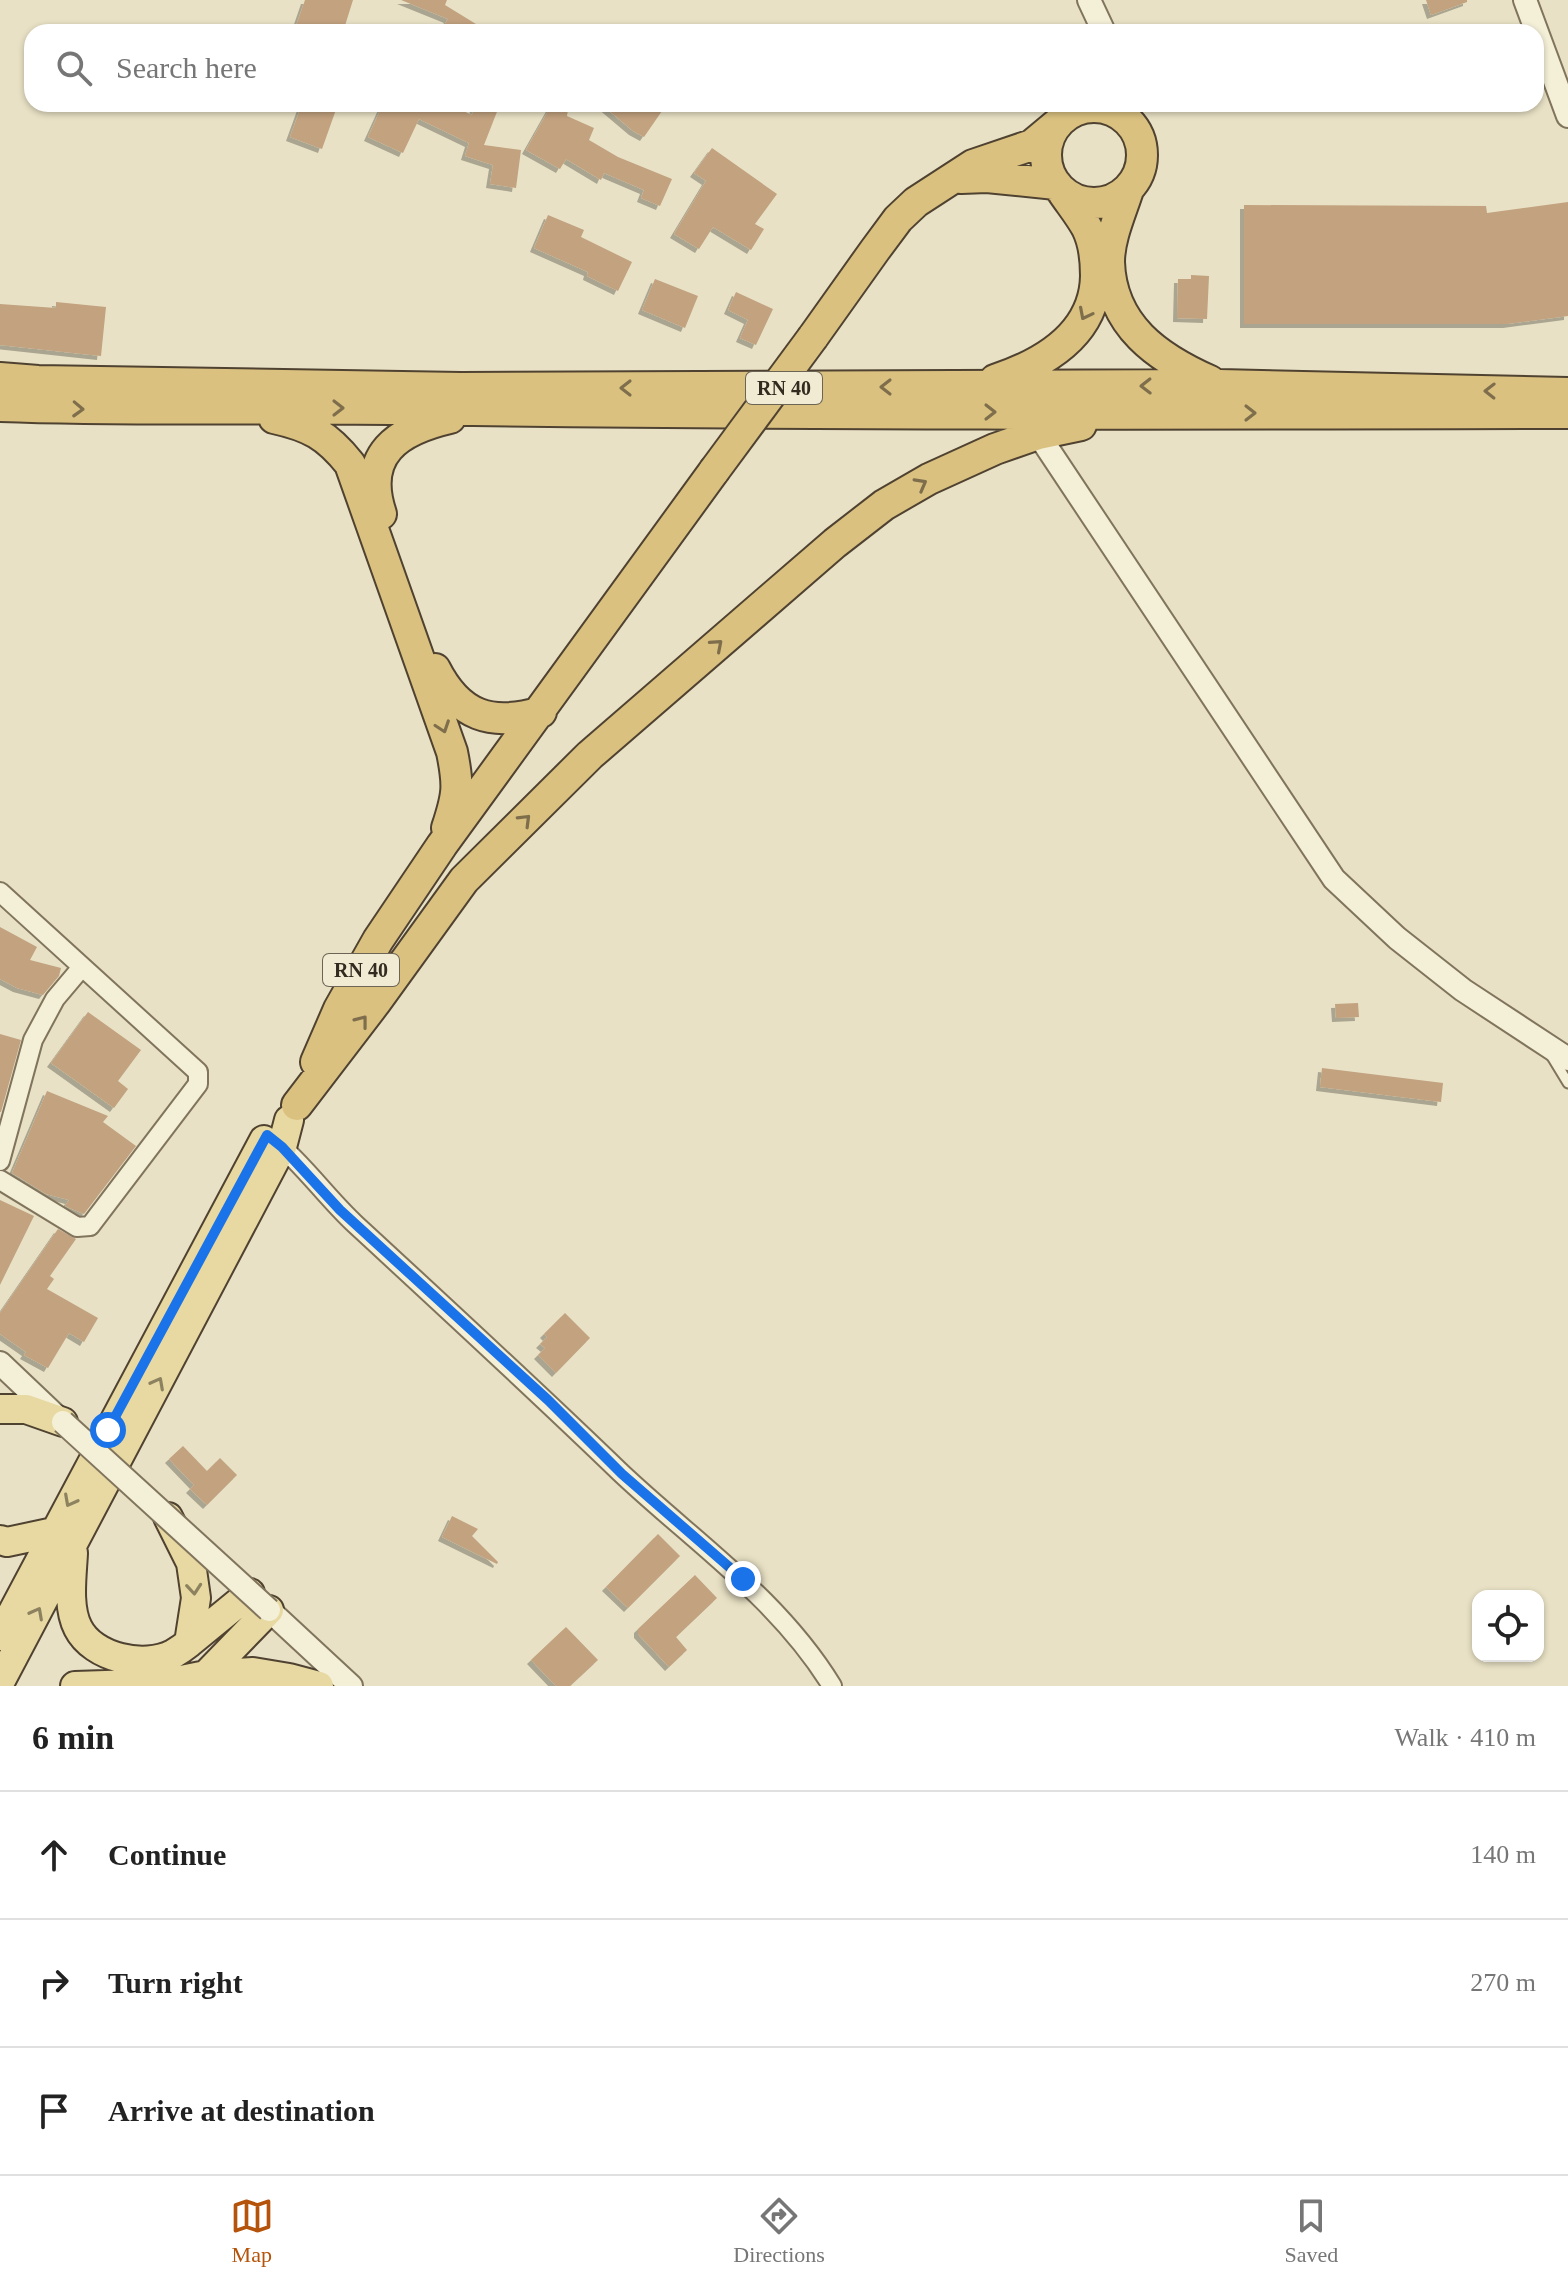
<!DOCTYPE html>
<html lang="en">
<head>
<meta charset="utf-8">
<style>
	:root { --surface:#fff; --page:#f2f2f2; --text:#222; --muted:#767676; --line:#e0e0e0; --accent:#b45309 }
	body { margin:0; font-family:Georgia,serif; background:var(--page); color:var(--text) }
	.controls { position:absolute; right:24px; bottom:24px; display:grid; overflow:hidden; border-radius:16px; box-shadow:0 2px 6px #0004 }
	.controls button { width:72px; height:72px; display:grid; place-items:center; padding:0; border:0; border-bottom:2px solid var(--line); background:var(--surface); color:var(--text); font:40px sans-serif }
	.stop { position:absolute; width:24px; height:24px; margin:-18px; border:6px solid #1a73e8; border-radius:50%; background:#fff }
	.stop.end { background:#1a73e8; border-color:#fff; box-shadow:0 2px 8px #0008 }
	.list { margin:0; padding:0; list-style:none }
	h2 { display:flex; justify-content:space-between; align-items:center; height:104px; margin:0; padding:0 32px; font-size:34px }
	h2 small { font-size:26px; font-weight:400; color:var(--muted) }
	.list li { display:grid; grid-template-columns:52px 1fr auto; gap:24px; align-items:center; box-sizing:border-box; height:128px; padding:0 32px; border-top:2px solid var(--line) }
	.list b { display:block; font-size:30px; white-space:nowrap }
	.list em { font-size:26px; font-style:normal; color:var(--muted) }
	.icon { flex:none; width:44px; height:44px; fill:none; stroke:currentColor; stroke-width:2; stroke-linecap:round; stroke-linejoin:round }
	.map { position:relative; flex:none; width:1568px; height:1686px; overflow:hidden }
	.search { position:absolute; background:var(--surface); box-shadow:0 2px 6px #0004; left:24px; right:24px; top:24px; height:88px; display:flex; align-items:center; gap:20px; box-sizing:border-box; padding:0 28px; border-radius:24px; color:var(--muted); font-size:30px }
	.sheet { height:488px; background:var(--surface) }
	nav { display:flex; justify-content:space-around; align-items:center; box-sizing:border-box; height:112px; border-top:2px solid var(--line); background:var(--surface); font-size:22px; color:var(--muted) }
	nav a { display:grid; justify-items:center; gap:4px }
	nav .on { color:var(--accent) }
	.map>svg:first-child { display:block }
	.building { fill:#c2a27f; filter:url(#shadow) }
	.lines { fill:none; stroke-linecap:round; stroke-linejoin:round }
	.service-casing { stroke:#81745d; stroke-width:13 }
	.minor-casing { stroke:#81745d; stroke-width:22 }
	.tertiary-casing { stroke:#81745d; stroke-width:26 }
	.primary-casing { stroke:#4f4231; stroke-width:32 }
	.trunk-casing { stroke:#4f4231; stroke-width:34 }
	.service { stroke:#f4efd7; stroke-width:9 }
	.minor { stroke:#f4efd7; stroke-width:18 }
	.tertiary { stroke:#f4efd7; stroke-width:22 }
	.primary { stroke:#e7d9a1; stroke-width:28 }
	.trunk { stroke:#dac180; stroke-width:30 }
	.tertiary-bridge-casing { stroke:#81745d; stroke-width:26; stroke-linecap:butt }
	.trunk-bridge-casing { stroke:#4f4231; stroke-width:34; stroke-linecap:butt }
	.tertiary-bridge { stroke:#f4efd7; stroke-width:22 }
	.trunk-bridge { stroke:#dac180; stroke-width:30 }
	.oneway { stroke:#7e6e4b }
	.oneway2 { stroke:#8d8260 }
	.route { stroke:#1a73e8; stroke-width:10 }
	.labels { text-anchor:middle; stroke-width:6; stroke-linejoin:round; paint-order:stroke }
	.shield { fill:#f1ebd3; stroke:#6c6555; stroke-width:2 }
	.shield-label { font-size:20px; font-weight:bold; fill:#332b1f }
</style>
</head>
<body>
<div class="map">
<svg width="1568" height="1686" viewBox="0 0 1568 1686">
	<defs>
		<filter id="shadow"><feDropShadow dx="-4" dy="4" stdDeviation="0" flood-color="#0004"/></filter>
	</defs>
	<rect width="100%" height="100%" fill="#e8e1c5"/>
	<path class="building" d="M305 0H353L343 32H294Z
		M401 0H447L445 5 489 32H440L448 19Z
		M1426 0H1467V2L1431 15Z
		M302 104H338L322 149 290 137Z
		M383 104H448L472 115 475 104H500L484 145 521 150 516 188 490 184 493 165 465 156 469 143 419 119 403 153 368 137Z
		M552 104H569L567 116 594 128 589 140 618 157 672 179 660 206 641 198 644 190 604 173 601 180 566 159 560 169 526 150Z
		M601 104H654L662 111 644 137 633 131Z
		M712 148 777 194 755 224 764 229 751 250 713 227 699 249 674 234 706 181 694 173Z
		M1568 202V316L1507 324H1244V205L1486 206 1487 213Z
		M548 215 584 230 581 237 632 262 618 291 587 276 588 272 534 248Z
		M1191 275 1209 276 1207 319 1177 318 1178 279H1191Z
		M655 279 698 296 685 328 642 310Z
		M736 292 773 309 756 345 740 338 748 320 728 310Z
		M56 302 106 307 101 356 0 345V304L56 308Z
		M0 927 37 947 30 960 61 968 59 976 43 995 17 988 0 979Z
		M1358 1003 1359 1017 1336 1018 1335 1004Z
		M88 1012 141 1050 118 1081 128 1089 114 1108 51 1063Z
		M0 1034 21 1040 1 1112H0Z
		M1322 1068 1443 1083 1441 1102 1320 1087Z
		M47 1091 108 1116 103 1122 136 1146 84 1214 65 1206 69 1200 46 1194 12 1173Z
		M0 1200 34 1216 0 1285Z
		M58 1229 76 1239 50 1276 54 1279 47 1289 98 1318 84 1342 69 1333 48 1368 24 1355 26 1352 0 1334V1313Z
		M565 1313 590 1338 556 1373 538 1355 545 1348 540 1344 547 1337 544 1334Z
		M183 1446 207 1471 220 1458 237 1475 207 1505 190 1489 194 1485 169 1459Z
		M452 1516 478 1529 472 1536 498 1562 497 1564 442 1537Z
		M658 1534 680 1556 628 1608 606 1587Z
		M695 1575 717 1598 676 1637 687 1650 669 1667 638 1634V1629Z
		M566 1627 598 1660 570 1686H556L531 1660Z"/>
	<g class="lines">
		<defs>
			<path id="service" d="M1551 1055 1568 1083"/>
			<path id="minor" d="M0 892 198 1072V1084L90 1226 77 1227 0 1180
				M275 1141C304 1165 327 1198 355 1224 444 1306 533 1388 620 1472 694 1542 778 1598 832 1686
				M0 1161 33 1040 55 999 82 967"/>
			<path id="tertiary" d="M1089 0 1104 32
				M1525 0 1568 116
				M1123 104 1127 118
				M1075 110 1077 104
				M1038 434 1334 879 1397 938 1463 990 1568 1059
				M0 1363 59 1419
				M269 1610 351 1686"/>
			<path id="primary" d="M0 1409H26L63 1422
				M0 1540 7 1542 54 1532
				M73 1553C72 1575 67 1607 78 1628 93 1658 144 1669 173 1654 178 1651 184 1647 189 1643L196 1598 191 1563 168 1517
				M0 1636 264 1140
				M189 1643 250 1593
				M206 1675 269 1610
				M0 1682 282 1147 289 1120
				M75 1686 167 1683 206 1675 253 1672 289 1678 319 1686"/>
			<path id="trunk" d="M1046 155a48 48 0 1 1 96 0a48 48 0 1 1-96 0Z
				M961 178 987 177 1056 184
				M1128 190C1121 212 1109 238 1109 262 1111 326 1158 358 1210 381
				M813 337 875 250 898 219 916 202 973 165 1032 145 1056 125
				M0 378 38 381 461 388 1220 385 1568 393
				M995 380C1043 364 1095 335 1096 276 1096 261 1094 242 1087 228 1080 215 1070 203 1062 191
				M0 406C134 411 267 407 401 409 789 415 1178 414 1566 413
				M274 418C310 426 327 435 350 464L452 752C459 786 458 795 447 828
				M381 514C361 454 398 430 450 418
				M435 669C459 716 491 727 541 712
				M316 1062 339 1009 378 940 442 845 714 471
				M297 1105 375 1003 464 880 590 755 835 543 884 505 929 479 995 449 1038 434 1081 425"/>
		</defs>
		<use href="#service" class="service-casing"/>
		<use href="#minor" class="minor-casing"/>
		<use href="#tertiary" class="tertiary-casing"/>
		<use href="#primary" class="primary-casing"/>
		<use href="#trunk" class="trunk-casing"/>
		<use href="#service" class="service"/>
		<use href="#minor" class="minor"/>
		<use href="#tertiary" class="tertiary"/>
		<use href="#primary" class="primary"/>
		<use href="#trunk" class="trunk"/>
		<defs>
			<path id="tertiary-bridge" d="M63 1422 269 1610"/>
			<path id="trunk-bridge" d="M714 471 813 337"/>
		</defs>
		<use href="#tertiary-bridge" class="tertiary-bridge-casing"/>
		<use href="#trunk-bridge" class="trunk-bridge-casing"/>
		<use href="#tertiary-bridge" class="tertiary-bridge"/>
		<use href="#trunk-bridge" class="trunk-bridge"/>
	</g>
	<defs><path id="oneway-chevron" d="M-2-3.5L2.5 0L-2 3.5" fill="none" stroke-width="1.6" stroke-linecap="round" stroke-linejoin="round" transform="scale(2)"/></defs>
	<g class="oneway">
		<use href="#oneway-chevron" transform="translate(1085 314) rotate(117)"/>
		<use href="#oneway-chevron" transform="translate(1146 386) rotate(179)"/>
		<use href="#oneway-chevron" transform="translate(886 387) rotate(180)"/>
		<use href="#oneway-chevron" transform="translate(626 388) rotate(180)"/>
		<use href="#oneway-chevron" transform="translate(1490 391) rotate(-179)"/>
		<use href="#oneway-chevron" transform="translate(338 408)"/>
		<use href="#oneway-chevron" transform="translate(78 409) rotate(2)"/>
		<use href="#oneway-chevron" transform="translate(990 412)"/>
		<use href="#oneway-chevron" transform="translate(1250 413)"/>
		<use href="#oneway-chevron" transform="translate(921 484) rotate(-29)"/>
		<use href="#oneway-chevron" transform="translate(717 645) rotate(-41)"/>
		<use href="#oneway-chevron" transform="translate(443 727) rotate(71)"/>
		<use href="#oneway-chevron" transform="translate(525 820) rotate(-45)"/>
		<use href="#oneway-chevron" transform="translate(362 1021) rotate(-52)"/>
	</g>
	<g class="oneway2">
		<use href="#oneway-chevron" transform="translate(158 1383) rotate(-62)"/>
		<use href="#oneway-chevron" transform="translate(70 1501) rotate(118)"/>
		<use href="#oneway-chevron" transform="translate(194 1589) rotate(85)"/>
		<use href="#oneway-chevron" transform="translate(37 1613) rotate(-62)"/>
	</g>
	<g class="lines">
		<path class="route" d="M108 1430 267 1135 282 1147 340 1210 548 1400 622 1474 743 1579"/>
	</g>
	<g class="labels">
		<g class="shield">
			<rect x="746" y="372" width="76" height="32" rx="6"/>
			<rect x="323" y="954" width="76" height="32" rx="6"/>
		</g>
		<g class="shield-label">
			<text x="784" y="395">RN 40</text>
			<text x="361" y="977">RN 40</text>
		</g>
	</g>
</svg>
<div class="controls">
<button><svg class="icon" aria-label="locate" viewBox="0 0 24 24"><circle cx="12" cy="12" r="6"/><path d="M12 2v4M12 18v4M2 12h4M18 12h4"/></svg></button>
</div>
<div class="stop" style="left:108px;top:1430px"></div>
<div class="stop end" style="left:743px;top:1579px"></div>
<div class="search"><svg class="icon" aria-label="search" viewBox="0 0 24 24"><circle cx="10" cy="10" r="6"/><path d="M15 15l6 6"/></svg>Search here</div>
</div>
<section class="sheet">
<h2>6 min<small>Walk · 410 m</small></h2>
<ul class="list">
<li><svg class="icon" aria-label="ahead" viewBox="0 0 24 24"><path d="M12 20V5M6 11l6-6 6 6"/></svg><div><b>Continue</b></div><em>140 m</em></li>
<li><svg class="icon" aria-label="right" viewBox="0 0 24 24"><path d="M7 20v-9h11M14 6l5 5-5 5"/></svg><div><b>Turn right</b></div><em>270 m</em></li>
<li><svg class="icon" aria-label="arrive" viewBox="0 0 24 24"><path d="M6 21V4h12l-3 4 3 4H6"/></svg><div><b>Arrive at destination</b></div></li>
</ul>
</section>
<nav>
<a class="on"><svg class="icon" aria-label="map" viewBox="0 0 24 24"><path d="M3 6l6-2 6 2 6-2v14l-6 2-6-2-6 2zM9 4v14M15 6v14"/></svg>Map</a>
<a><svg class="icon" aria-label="directions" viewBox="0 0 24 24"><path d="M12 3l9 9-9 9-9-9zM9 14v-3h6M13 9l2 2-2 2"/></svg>Directions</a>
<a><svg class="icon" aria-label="saved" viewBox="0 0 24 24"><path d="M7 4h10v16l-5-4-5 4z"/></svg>Saved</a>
</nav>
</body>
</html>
